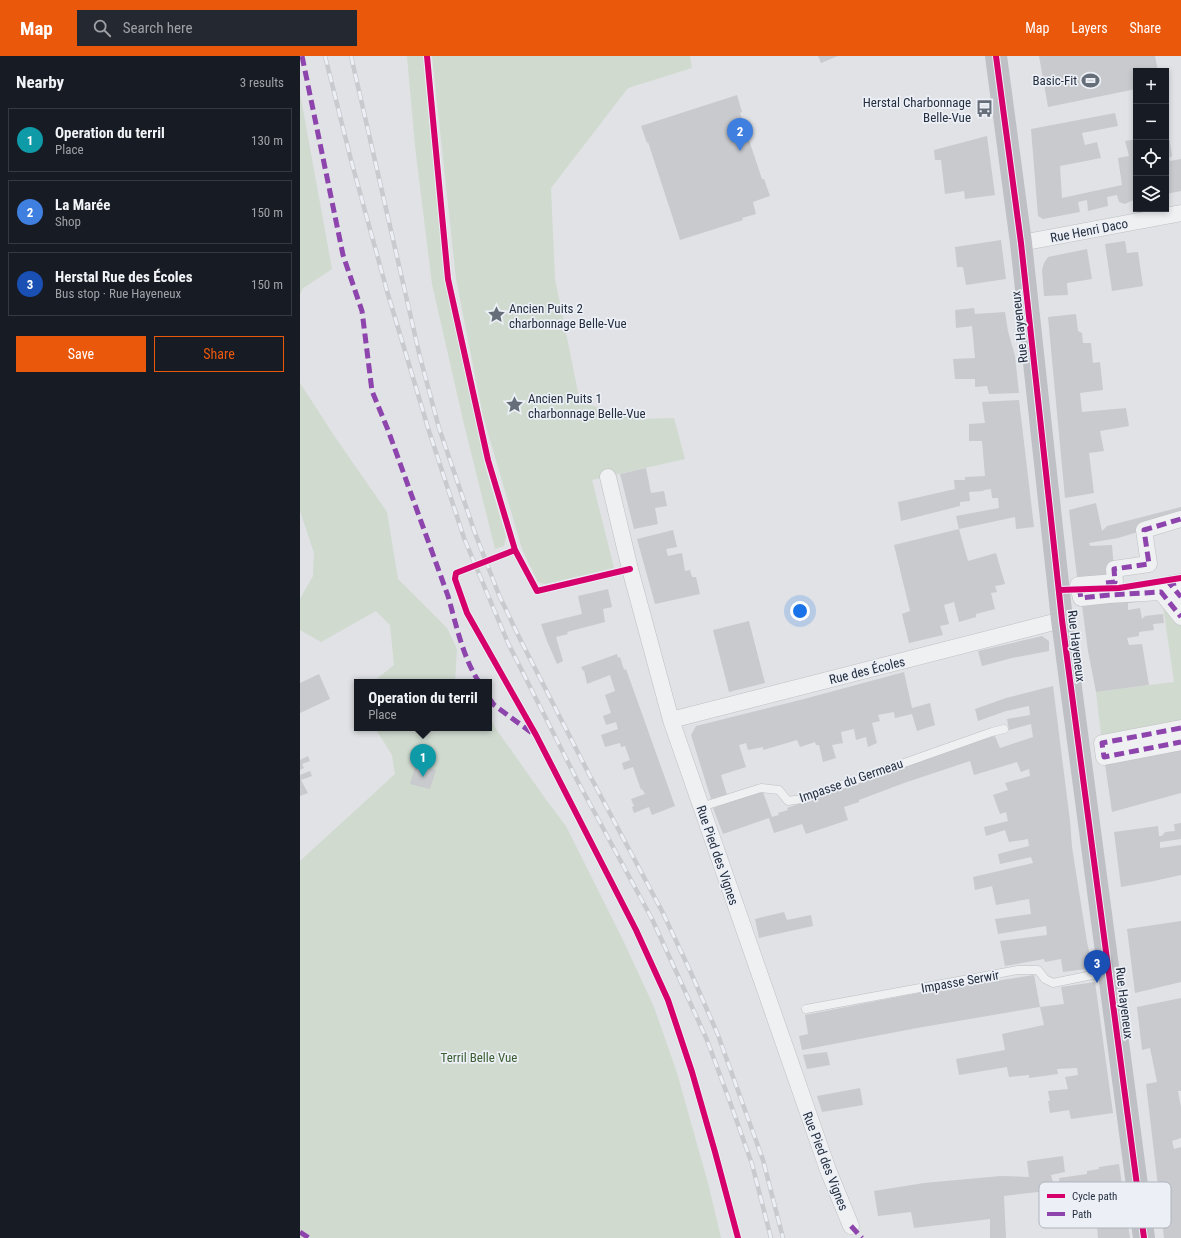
<!DOCTYPE html>
<html lang="en">
<head>
<meta charset="utf-8">
<style>
	:root { --surface:#171b24; --page:#242831; --text:#f1f3f6; --muted:#9ea1a6; --line:#363941; --accent:#ea580c }
	body { margin:0; font-family:"Roboto Condensed",sans-serif; background:var(--page); color:var(--text) }
	.controls { position:absolute; right:12px; top:12px; display:grid; overflow:hidden; border-radius:0px; box-shadow:0 2px 6px #0003 }
	.controls button { width:36px; height:36px; display:grid; place-items:center; padding:0; border:0; border-bottom:1px solid var(--line); background:var(--surface); color:var(--text); font:20px sans-serif }
	.you { position:absolute; left:500px; top:555px; width:14px; height:14px; margin:-10px; border:3px solid #fff; border-radius:50%; background:#1a73e8; box-shadow:0 0 0 6px #1a73e833 }
	.badge { display:grid; place-items:center; width:26px; height:26px; border-radius:50%; background:var(--accent); color:#fff; font-size:13px; font-weight:700 }
	.pin { position:absolute; translate:-50% -33px; filter:drop-shadow(0 1px 2px #0008) }
	.pin::after { content:''; position:absolute; top:21px; width:14px; height:12px; background:inherit; clip-path:polygon(0 0,100% 0,50% 100%) }
	.popup { position:absolute; left:54px; top:623px; width:138px; height:52px; box-sizing:border-box; display:grid; place-content:center; border-radius:0px; background:var(--surface); filter:drop-shadow(0 1px 3px #0005); font-size:13px; white-space:nowrap; color:var(--muted) }
	.popup b { font-size:15px; color:var(--text) }
	.popup::after { content:''; position:absolute; left:50%; top:100%; margin-left:-8px; border:8px solid transparent; border-top-color:var(--surface) }
	.list { margin:0; padding:0; list-style:none }
	h2 { display:flex; justify-content:space-between; align-items:center; height:52px; margin:0; padding:0 16px; font-size:17px }
	h2 small { font-size:13px; font-weight:400; color:var(--muted) }
	.list li { display:grid; grid-template-columns:26px 1fr auto; gap:12px; align-items:center; box-sizing:border-box; height:64px; margin:0 8px 8px; padding:0 8px; border:1px solid var(--line); border-radius:0px }
	.list b { display:block; font-size:15px; white-space:nowrap }
	.list p { margin:0; font-size:13px; white-space:nowrap; color:var(--muted) }
	.list em { font-size:13px; font-style:normal; color:var(--muted) }
	.actions { display:flex; gap:8px; padding:12px 16px }
	.actions a { flex:1; padding:9px 0; border:1px solid var(--accent); border-radius:0px; text-align:center; font-size:14px; color:var(--accent) }
	.actions .main { background:var(--accent); color:#fff }
	.icon { flex:none; width:22px; height:22px; fill:none; stroke:currentColor; stroke-width:2; stroke-linecap:round; stroke-linejoin:round }
	.map { position:relative; flex:none; width:881px; height:1182px; overflow:hidden }
	header { display:flex; align-items:center; gap:24px; box-sizing:border-box; height:56px; padding:0 20px; background:var(--accent); color:#fff }
	header strong { font-size:19px }
	nav { display:flex; gap:22px; margin-inline-start:auto; font-size:14px }
	.search { width:280px; height:36px; background:var(--page); display:flex; align-items:center; gap:10px; box-sizing:border-box; padding:0 14px; border-radius:0px; color:var(--muted); font-size:15px }
	main { display:flex }
	aside { flex:1; background:var(--surface) }
	.map>svg:first-child { display:block }
	.green { fill:#d0dacf }
	.building { fill:#c8cacd }
	.lines { fill:none; stroke-linecap:round; stroke-linejoin:round }
	.lane-casing { stroke:#bec0c3; stroke-width:9 }
	.street-casing { stroke:#bec0c3; stroke-width:17 }
	.lane { stroke:#eff0f2; stroke-width:8 }
	.street { stroke:#eff0f2; stroke-width:16 }
	.secondary { stroke:#bec0c6; stroke-width:22 }
	.rail-casing { stroke:#c8cacd; stroke-width:4.5 }
	.rail { stroke:#ecf0f6; stroke-width:3; stroke-dasharray:9; stroke-linecap:butt }
	.quiet { stroke:#8e44ad; stroke-width:5; stroke-dasharray:10 5; stroke-linecap:butt }
	.cycleway-casing { stroke:#ecf0f6; stroke-width:8 }
	.cycleway { stroke:#d6006c; stroke-width:6 }
	.labels { text-anchor:middle; stroke-width:3.5; stroke-linejoin:round; paint-order:stroke }
	.poi-label { font-size:13px; fill:#252f40; stroke:#ecf0f6; text-anchor:end }
	.street-label { font-size:13px; fill:#252f40; stroke:#ecf0f6 }
	.park-label { font-size:13px; fill:#3a5d31; stroke:#ecf0f6 }
	.key { fill:#ecf0f6; stroke:#b0b6bf; stroke-width:1 }
	.key-label { font-size:11px; fill:#252f40 }
</style>
</head>
<body>
<header>
<strong>Map</strong>
<div class="search"><svg class="icon" aria-label="search" viewBox="0 0 24 24"><circle cx="10" cy="10" r="6"/><path d="M15 15l6 6"/></svg>Search here</div>
<nav><a>Map</a><a>Layers</a><a>Share</a></nav>
</header>
<main>
<aside>
<h2>Nearby<small>3 results</small></h2>
<ul class="list">
<li><span class="badge" style="background:#0f9aa8">1</span><div><b>Operation du terril</b><p>Place</p></div><em>130 m</em></li>
<li><span class="badge" style="background:#3f7fe0">2</span><div><b>La Marée</b><p>Shop</p></div><em>150 m</em></li>
<li><span class="badge" style="background:#1a4fb4">3</span><div><b>Herstal Rue des Écoles</b><p>Bus stop · Rue Hayeneux</p></div><em>150 m</em></li>
</ul>
<div class="actions"><a class="main">Save</a><a>Share</a></div>
</aside>
<div class="map">
<svg width="881" height="1182" viewBox="0 0 881 1182">
	<rect width="100%" height="100%" fill="#e0e2e5"/>
	<path class="green" d="M107 0H123L145 225 186 413 206 481 204 490 195 493 163 364 132 228 115 90Z
		M132 0H390L392 12 328 32 251 132 255 223 280 346 338 363 374 362 385 403 292 424 314 512 245 528 238 526 222 493 183 360 156 223Z
		M0 37 32 213 2 233 0 239Z
		M0 327 35 381 87 456 98 523 147 572 157 593 155 626H73L94 609 90 569 76 555 21 586 0 574V543L13 520 14 497 0 455Z
		M861 536 881 561V672L802 687 796 636 874 626Z
		M189 660 194 670 247 745 266 770 322 882 354 951 377 1017 408 1127 421 1182H0V805L95 718 92 699 75 672H189Z"/>
	<path class="building" d="M518 0H538L521 7Z
		M739 0H855L858 15H836V33L748 51Z
		M437 39 442 56 440 57 462 123H464L470 140 453 146 456 158 442 162 443 164 380 184 348 86 347 87 341 70Z
		M815 57 818 70 782 77 785 89 797 86 801 102 760 110 762 142 822 129 818 102 829 100 825 85 836 83V144L831 145 825 148 819 146 817 139 807 141 808 150 788 155 787 144 778 146 780 156 743 163 738 160 731 73Z
		M868 76 872 99 871 101 869 102 870 105 881 103V135L866 138V77Z
		M687 80 695 139 665 143 664 135 645 138 641 104H635L634 94Z
		M701 184 706 223 666 229 663 211H657L655 191Z
		M825 185 827 197 838 196 843 230 812 235 805 188Z
		M787 193 792 223 767 227 768 239 744 240 742 214 744 207 748 201Z
		M674 252 675 258 705 256 708 275 715 300 719 337 689 338 687 330 675 331V323H655L653 303 675 302 672 270 656 272 655 254Z
		M776 258 778 275 782 277 783 287H791L793 307 800 306 803 334 780 337 782 356 826 352 829 370 800 375 804 395 789 397 794 437 765 442 748 261Z
		M719 344 734 471 716 473 715 461 659 473 668 505 696 497 705 528 695 530 697 536 691 537 695 553 676 558V561L659 566 654 546 644 549 649 568 640 570 643 579 609 587 602 558 610 555 594 489 659 473 656 460 699 452 698 442H692L691 433 684 434 683 435 669 436 670 445 660 446V450L601 465 598 446 655 433 654 424H665V421L685 420 682 385H669V368L685 367 682 346Z
		M346 412 351 437 364 435 367 450 355 452 358 468 334 473 320 418Z
		M796 447 802 475 807 470 881 451V463L818 482 789 487 790 490 812 489 815 526 778 529 769 454Z
		M373 474 377 491 366 493 368 500 382 497 385 515 390 514 392 521H396L400 538 355 548 337 483Z
		M308 533 312 551 303 553 305 566 267 576 268 578 256 581 263 605 257 608 247 585 241 568 282 558 278 540Z
		M837 538 839 546 828 547V554L840 552 842 563 845 560 863 558 864 567 853 568 854 574 839 576V580L827 582 829 589 842 588 849 629 796 636 788 595 781 542Z
		M449 565 465 627 429 636 413 574Z
		M742 580 749 585V595L712 602 682 610 678 595Z
		M317 598 318 602 320 601 324 614 326 613 375 750 352 759 349 751 334 757 332 751 334 750 331 743 345 738 342 733 341 734 333 711 324 714 322 707 330 704 325 690 321 691 320 687 305 691 301 679 318 673 316 666 306 669 303 660 311 657 305 639 315 635 310 619 287 628 284 614 283 615 281 611Z
		M604 616 612 652 630 647 635 669 617 675 612 658 595 662 594 656 578 659 580 665 572 667 577 687 568 691 566 681 556 684 554 673 541 676 543 687 532 689 536 702 523 706 519 689H516L515 686 500 691 497 684 463 694V691L448 694 446 687 439 689 446 711 421 719 427 739 411 743 391 679 396 670 504 643Z
		M19 618 30 643 0 657V627Z
		M753 630 770 765 772 791 787 886 793 912 763 916 761 903 745 906 744 903 705 910 700 885 747 879 746 870 698 878 695 863 731 858 729 843 696 849 692 830 675 834 673 821 733 807 731 801 700 808 698 798 729 790 728 783 709 786 705 774 686 780 684 771 708 765 706 756 700 758 693 739 708 734 705 727 730 720 729 713 721 716 717 706 674 719 670 705 604 727 559 744V746L544 751 548 764 506 778 502 768 474 777 469 762 423 778 413 752 458 736H463L472 761 479 759 478 757 488 754 487 752 677 685 695 680 700 692 733 681 731 668 709 674 707 663 730 659 729 650 706 655 678 665 675 653 706 642Z
		M881 686V737L812 756 804 701Z
		M8 700 10 705 2 708 4 712 0 714V704Z
		M116 708 136 714 130 733 110 728Z
		M10 715 12 720 1 724 8 737 0 740V719Z
		M881 767V783L860 786V792L881 789V819L854 825 821 831 814 776 858 770 859 780H862L865 776 875 775 874 768Z
		M484 856 487 864 511 859 513 870 459 882 455 863Z
		M881 865V926L835 937 827 873Z
		M734 919 740 951 617 972 502 994 499 980 508 978 505 959 623 936Z
		M795 926 813 1057 771 1063 769 1054 750 1057 748 1045H750L748 1035 768 1033 765 1021 778 1019 777 1012 757 1013 758 1018 729 1022V1019L709 1021 707 1011 659 1019 656 1003 705 994 702 978 744 969 740 951 764 948 761 931Z
		M881 942V1035H878L881 1051V1082L872 1085 874 1093 881 1091V1182H864L846 1028 857 1026 850 992 842 994 837 951Z
		M527 996 530 1009 507 1013 503 999Z
		M560 1032 563 1049 522 1056 517 1040Z
		M763 1100 765 1116 751 1119 755 1134 760 1132 759 1122 787 1118V1115L799 1113V1111L819 1108 830 1182H798L794 1139 756 1144 755 1134 704 1140 706 1182H690V1163L614 1172 611 1156 578 1160 574 1135 624 1127 701 1120 729 1121 727 1105Z"/>
	<g class="lines">
		<defs>
			<path id="lane" d="M401 751 461 732 479 734 488 745 502 743 692 676 704 673
				M506 953 718 914H738L745 923 753 927 807 916"/>
			<path id="street" d="M721 187 881 157
				M308 421 330 513 371 664 528 1114 551 1170
				M881 463 844 474 849 508 814 513 815 526 778 529 781 542 809 539 861 536 881 561
				M881 526 870 528 881 541
				M371 664 762 564
				M881 672 802 687 804 701 881 686"/>
		</defs>
		<use href="#lane" class="lane-casing"/>
		<use href="#street" class="street-casing"/>
		<use href="#lane" class="lane"/>
		<use href="#street" class="street"/>
		<path class="secondary" d="M696 0 721 187 762 564 844 1182"/>
		<defs>
			<path id="rail" d="M25 0 51 104 87 235 129 375 164 482 208 587 277 724 352 863 380 924 407 984 430 1046 452 1108 471 1182
				M51 0 120 301 139 372 175 477 199 539 219 581 289 718 363 857 392 919 418 979 463 1104 483 1182"/>
		</defs>
		<use href="#rail" class="rail-casing"/>
		<use href="#rail" class="rail"/>
		<path class="quiet" d="M2 0 43 199 62 255 72 335 88 374 148 540C156 568 163 602 179 626
			M806 527 815 526 814 513 849 508 844 474 881 463
			M876 527 870 528 881 541
			M779 531 781 542 809 539 861 536 881 561
			M189 642 194 649 232 677
			M881 672 802 687 804 701 881 686
			M551 1170 562 1182
			M0 1176 9 1182"/>
		<defs>
			<path id="cycleway" d="M127 0 148 223 188 404 215 494 237 535 330 513
				M696 0 721 187 762 564 844 1182
				M215 494 156 517 155 523 167 557 236 679 336 874 368 944 392 1016 415 1096 438 1182
				M759 534 819 532 881 522"/>
		</defs>
		<use href="#cycleway" class="cycleway-casing"/>
		<use href="#cycleway" class="cycleway"/>
	</g>
	<defs>
		<symbol id="stadium-bare" viewBox="-9 -9 18 18"><path d="M0-5a6.5 5 0 1 0 0 10a6.5 5 0 1 0 0-10ZM-3.5-1.8h7v3.6h-7Z" fill="#666e7a" stroke="#ecf0f6" stroke-width="2.5" paint-order="stroke"/></symbol>
		<symbol id="bus-bare" viewBox="-9 -9 18 18"><path d="M-5-6H5V4H4V6H2V4H-2V6H-4V4H-5ZM-3.5-4V0h7V-4ZM-3.5 1.2v1.5H-2V1.2ZM2 1.2v1.5H3.5V1.2Z" fill="#666e7a" stroke="#ecf0f6" stroke-width="2.5" paint-order="stroke"/></symbol>
		<symbol id="sight-bare" viewBox="-9 -9 18 18"><path d="M0-6L1.8-2.2L6-1.7L2.9 1.2L3.7 5.4L0 3.3L-3.7 5.4L-2.9 1.2L-6-1.7L-1.8-2.2Z" fill="#666e7a" stroke="#ecf0f6" stroke-width="2.5" paint-order="stroke"/></symbol>
	</defs>
	<g fill-rule="evenodd">
		<use href="#stadium-bare" x="778" y="12" width="25" height="25"/>
		<use href="#bus-bare" x="672" y="40" width="25" height="25"/>
		<use href="#sight-bare" x="184" y="246" width="25" height="25"/>
		<use href="#sight-bare" x="202" y="336" width="25" height="25"/>
	</g>
	<g class="labels">
		<g class="poi-label">
			<text x="777" y="29">Basic-Fit</text>
			<text x="671" y="51">Herstal Charbonnage<tspan x="671" dy="15">Belle-Vue</tspan></text>
			<text x="209" y="257" text-anchor="start">Ancien Puits 2<tspan x="209" dy="15">charbonnage Belle-Vue</tspan></text>
			<text x="228" y="347" text-anchor="start">Ancien Puits 1<tspan x="228" dy="15">charbonnage Belle-Vue</tspan></text>
		</g>
		<g class="street-label">
			<text transform="translate(789 174) rotate(-11)" y="5">Rue Henri Daco</text>
			<text transform="translate(719 271) rotate(-96)" y="5">Rue Hayeneux</text>
			<text transform="translate(777 590) rotate(83)" y="5">Rue Hayeneux</text>
			<text transform="translate(567 614) rotate(-14)" y="5">Rue des Écoles</text>
			<text transform="translate(551 724) rotate(-19)" y="5">Impasse du Germeau</text>
			<text transform="translate(418 799) rotate(71)" y="5">Rue Pied des Vignes</text>
			<text transform="translate(660 925) rotate(-10)" y="5">Impasse Serwir</text>
			<text transform="translate(825 947) rotate(83)" y="5">Rue Hayeneux</text>
			<text transform="translate(526 1105) rotate(69)" y="5">Rue Pied des Vignes</text>
		</g>
		<g class="park-label">
			<text x="179" y="1006">Terril Belle Vue</text>
		</g>
	</g>
	<rect x="739" y="1126" width="132" height="46" rx="6" class="key"/>
	<rect x="747" y="1138" width="18" height="4" fill="#d6006c"/>
	<rect x="747" y="1156" width="18" height="4" fill="#8e44ad"/>
	<g class="key-label">
		<text x="772" y="1144">Cycle path</text>
		<text x="772" y="1162">Path</text>
	</g>
</svg>
<div class="controls">
<button>+</button>
<button>−</button>
<button><svg class="icon" aria-label="locate" viewBox="0 0 24 24"><circle cx="12" cy="12" r="6"/><path d="M12 2v4M12 18v4M2 12h4M18 12h4"/></svg></button>
<button><svg class="icon" aria-label="layers" viewBox="0 0 24 24"><path d="M12 4l9 5-9 5-9-5zM3 14l9 5 9-5"/></svg></button>
</div>
<div class="you"></div>
<div class="pin badge" style="left:123px;top:721px;background:#0f9aa8">1</div>
<div class="popup"><b>Operation du terril</b>Place</div>
<div class="pin badge" style="left:440px;top:95px;background:#3f7fe0">2</div>
<div class="pin badge" style="left:797px;top:927px;background:#1a4fb4">3</div>
</div>
</main>
</body>
</html>
